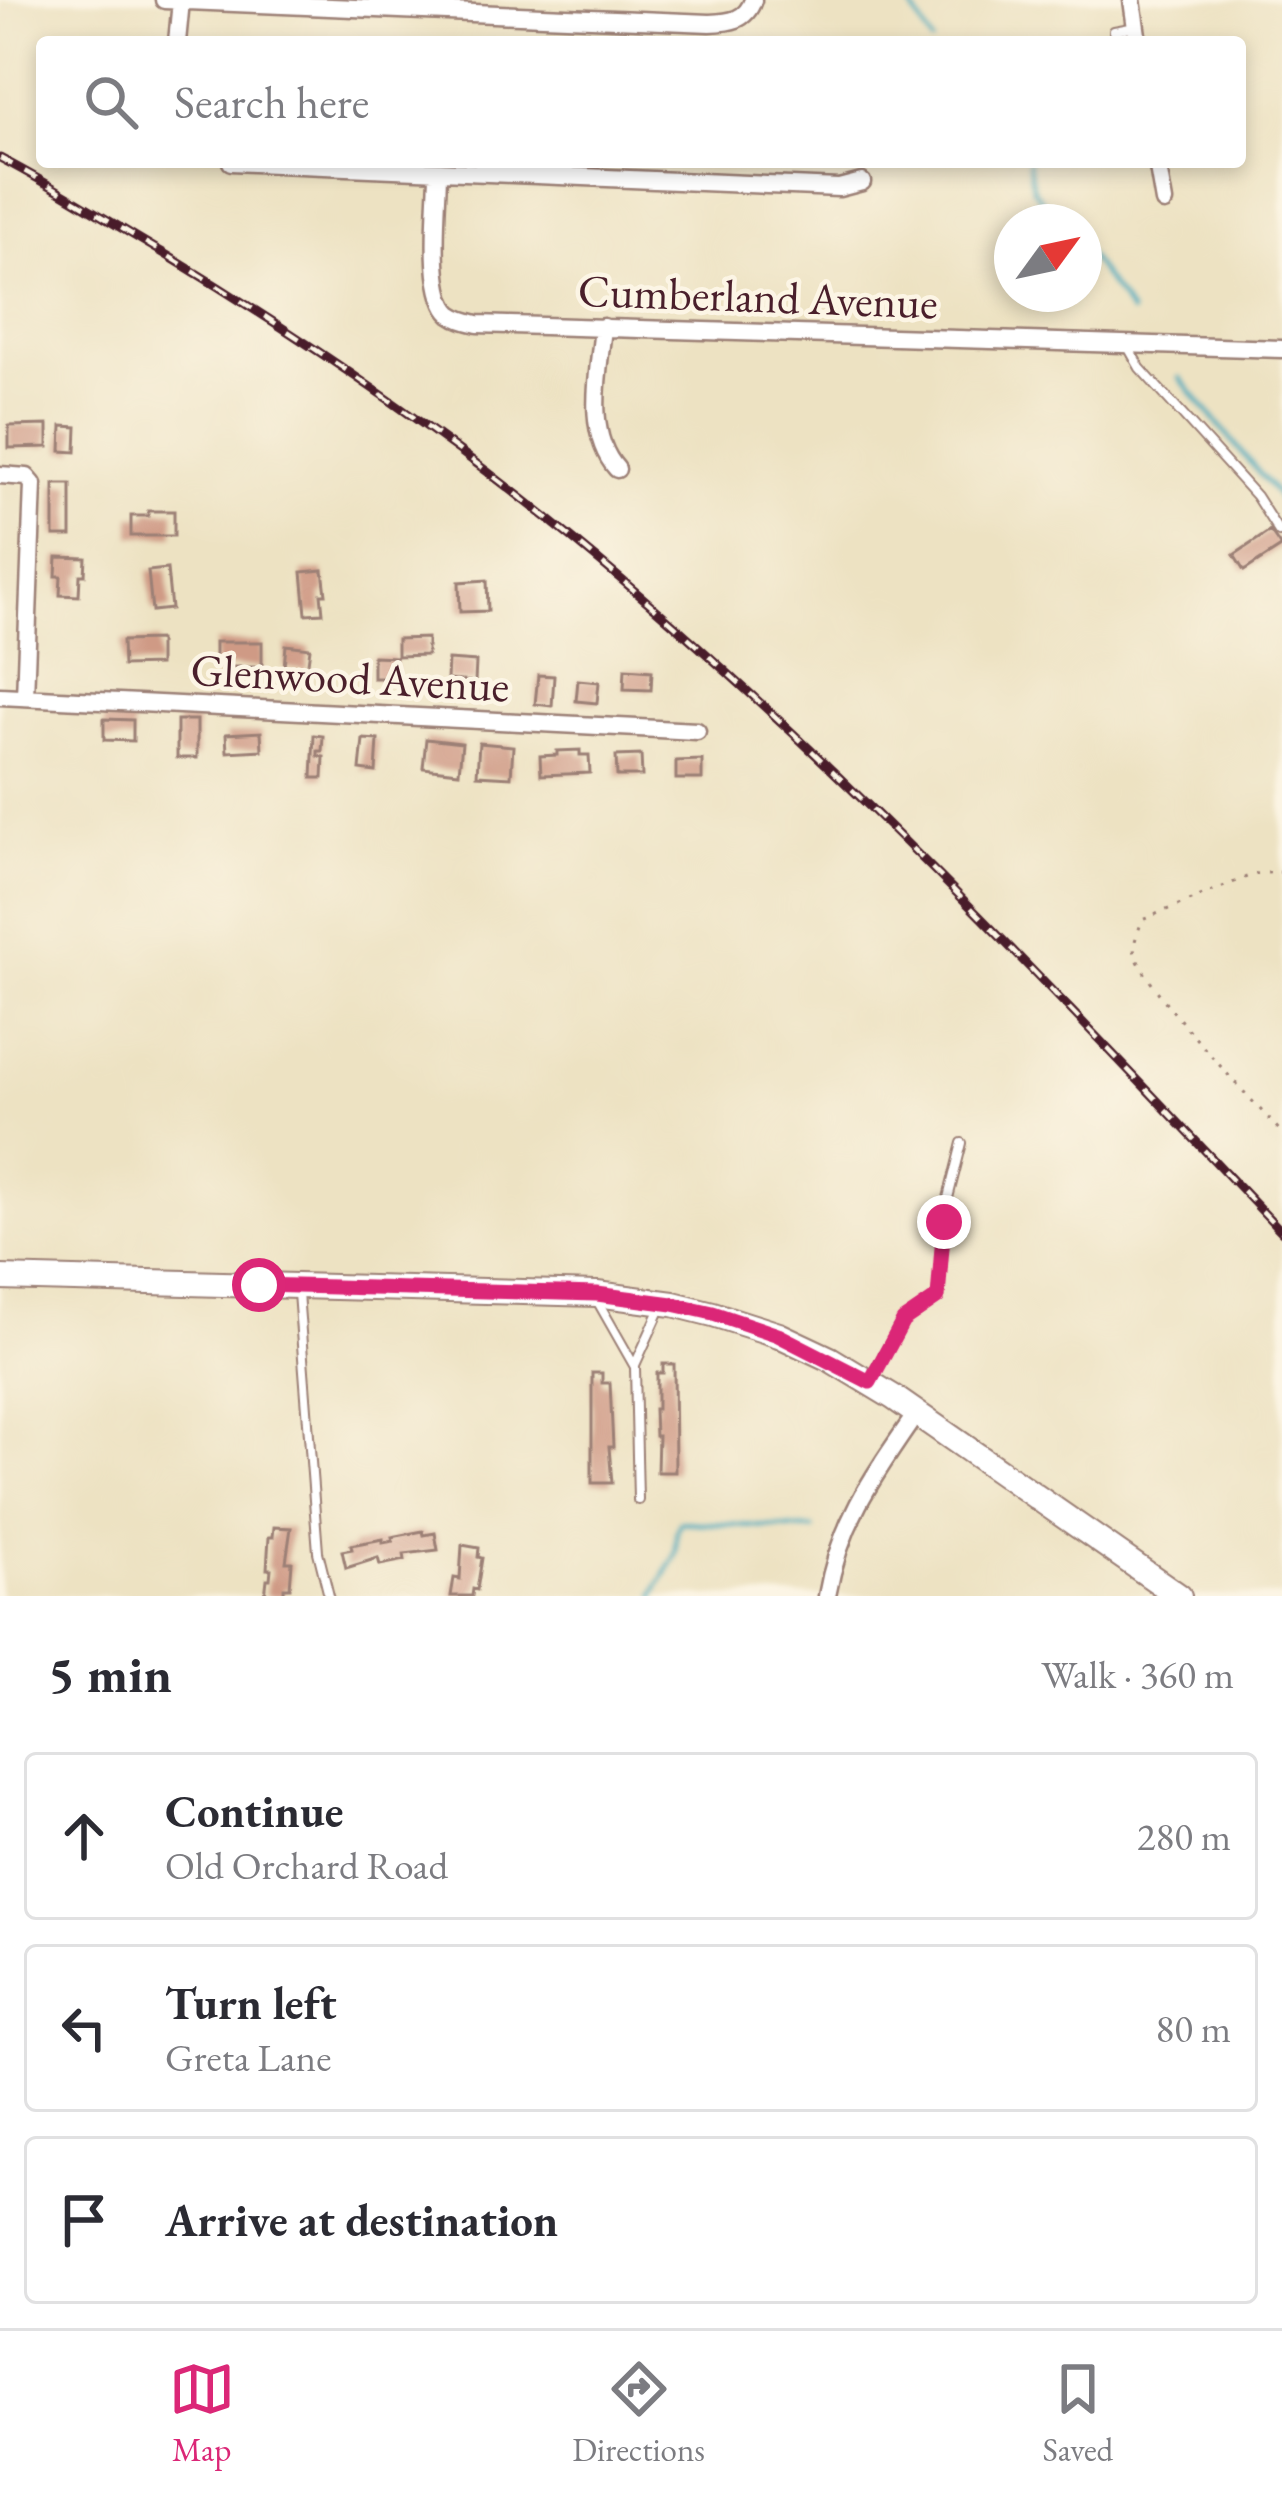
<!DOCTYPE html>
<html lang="en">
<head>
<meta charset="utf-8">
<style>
	:root { --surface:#fff; --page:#f2f2f3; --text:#2b2b33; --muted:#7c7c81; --line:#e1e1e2; --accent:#db2777 }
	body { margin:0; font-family:"EB Garamond",serif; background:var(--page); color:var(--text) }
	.compass { position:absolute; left:994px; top:204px; width:108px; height:108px; border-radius:50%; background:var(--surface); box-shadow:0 6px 18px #0003; rotate:57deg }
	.stop { position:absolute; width:36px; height:36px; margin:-27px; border:9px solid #db2777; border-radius:50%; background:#fff }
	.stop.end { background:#db2777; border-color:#fff; box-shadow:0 3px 12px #0008 }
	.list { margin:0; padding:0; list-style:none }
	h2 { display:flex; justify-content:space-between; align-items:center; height:156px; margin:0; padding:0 48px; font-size:51px }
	h2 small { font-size:39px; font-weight:400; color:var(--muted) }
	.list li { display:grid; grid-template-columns:78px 1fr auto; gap:36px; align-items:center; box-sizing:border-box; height:168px; margin:0 24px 24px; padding:0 24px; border:3px solid var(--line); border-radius:12px }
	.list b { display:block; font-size:45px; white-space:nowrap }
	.list p { margin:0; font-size:39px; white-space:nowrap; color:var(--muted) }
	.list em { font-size:39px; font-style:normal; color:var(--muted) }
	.icon { flex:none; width:66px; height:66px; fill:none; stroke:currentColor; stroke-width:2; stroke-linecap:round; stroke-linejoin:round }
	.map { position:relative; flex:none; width:1282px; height:1596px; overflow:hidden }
	.search { position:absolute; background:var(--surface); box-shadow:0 6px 18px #0003; left:36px; right:36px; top:36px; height:132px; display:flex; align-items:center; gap:30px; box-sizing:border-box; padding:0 42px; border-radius:12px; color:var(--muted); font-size:45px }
	.sheet { height:732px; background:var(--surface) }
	nav { display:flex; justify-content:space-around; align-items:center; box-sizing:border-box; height:168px; border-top:3px solid var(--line); background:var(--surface); font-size:33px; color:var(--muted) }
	nav a { display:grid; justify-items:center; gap:6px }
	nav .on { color:var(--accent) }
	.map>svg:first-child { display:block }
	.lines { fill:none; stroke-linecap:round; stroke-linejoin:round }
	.stream { stroke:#3faabe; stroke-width:4.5 }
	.building { fill:#cf9a85 }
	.lane-casing { stroke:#9c8076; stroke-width:12 }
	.street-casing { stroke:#9c8076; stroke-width:21 }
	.secondary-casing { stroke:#9c8076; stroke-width:28 }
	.path { stroke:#9c8076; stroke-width:3; stroke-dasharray:3 9; stroke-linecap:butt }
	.lane { stroke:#fff; stroke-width:8 }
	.street { stroke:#fff; stroke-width:16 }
	.secondary { stroke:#fff; stroke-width:24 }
	.rail-casing { stroke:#4a1f2b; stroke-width:9 }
	.rail { stroke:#fcf5e5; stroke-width:4.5; stroke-dasharray:14; stroke-linecap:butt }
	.route { stroke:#db2777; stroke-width:15 }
	.labels { text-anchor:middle; stroke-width:9; stroke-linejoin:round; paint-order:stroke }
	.street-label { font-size:45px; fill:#4a1f2b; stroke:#fcf5e5 }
</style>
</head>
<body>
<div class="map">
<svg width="1282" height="1596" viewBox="0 0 1282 1596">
	<rect width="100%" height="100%" fill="#fcf5e5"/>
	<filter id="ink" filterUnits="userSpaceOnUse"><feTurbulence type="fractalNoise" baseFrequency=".00833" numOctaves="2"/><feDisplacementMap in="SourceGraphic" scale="24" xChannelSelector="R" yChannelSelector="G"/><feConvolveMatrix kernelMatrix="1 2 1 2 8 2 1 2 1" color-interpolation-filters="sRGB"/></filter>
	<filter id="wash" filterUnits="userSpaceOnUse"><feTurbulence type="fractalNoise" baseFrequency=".004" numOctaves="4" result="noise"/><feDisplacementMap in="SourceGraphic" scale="48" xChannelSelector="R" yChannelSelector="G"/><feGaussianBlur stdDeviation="2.7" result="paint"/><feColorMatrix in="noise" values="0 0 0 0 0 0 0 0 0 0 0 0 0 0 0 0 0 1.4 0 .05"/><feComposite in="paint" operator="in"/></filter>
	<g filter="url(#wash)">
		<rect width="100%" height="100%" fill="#ede2c2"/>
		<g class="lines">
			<path class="stream" d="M908 0 932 42
				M1028 162 1033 189 1059 222
				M1084 250 1131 313
				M1180 378 1282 501
				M654 1596C658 1581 674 1565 676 1551 677 1539 674 1534 680 1522L813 1529"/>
		</g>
		<g id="blocks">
			<path class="building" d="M48 425V447L9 448V426Z
				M62 426 77 427 76 452 61 451Z
				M54 484H71V536H54Z
				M148 511H174V536H131V516H148Z
				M1270 531 1281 547 1244 571 1234 555Z
				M57 557 86 558 85 575H80L79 596 60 595 61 576H56Z
				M167 569 171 609 152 611 148 571Z
				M323 570 326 594H321L323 613 306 614 302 572Z
				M487 580 488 611 460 612 459 582Z
				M427 638V655L397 656V639Z
				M159 640V665L123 666 122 641Z
				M215 642H262V667H215Z
				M286 645 310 648 307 670 284 667Z
				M373 656 395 657V678H373Z
				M448 660 476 662 475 682 447 680Z
				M625 669 652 671 651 690 624 689Z
				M538 675 554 676 552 706 535 704Z
				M578 680 599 682 597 703 576 701Z
				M104 719 133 720V741L104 740Z
				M177 720H197V758H177Z
				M261 732 262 750 227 752 226 734Z
				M314 735 323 736 322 751H318V756L324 757 323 778H312Z
				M363 739 378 740 376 772 360 770Z
				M426 739 462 743 459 772 423 768Z
				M479 743 513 746 511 777 477 775Z
				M580 750V755H589L590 773 541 775 540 756 557 755V751Z
				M641 755 642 776H617L616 756Z
				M702 760V779H676V761Z
				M663 1364H674L675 1472H657L658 1436H655L654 1409H657V1373H663Z
				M592 1373H602V1383H610L613 1447H609L612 1483H592Z
				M274 1527 291 1528 286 1562H292L290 1588H284V1596H265L267 1579H270L271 1569H267L269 1537H273Z
				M423 1531 424 1535 435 1533 438 1550 404 1554 405 1560 380 1565 378 1558 346 1568 342 1551 352 1549 351 1545 383 1539V1543L393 1541 392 1537Z
				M462 1545 479 1548 478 1557 482 1558 477 1590 473 1589 472 1596H451L454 1578 460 1579Z"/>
		</g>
	</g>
	<g filter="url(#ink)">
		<use href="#blocks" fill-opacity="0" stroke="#9c8076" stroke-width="3"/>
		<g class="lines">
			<defs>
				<path id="lane" d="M1114 31 1136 27
					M1127 345 1140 368 1256 496 1279 532
					M298 1293 318 1552 329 1596
					M598 1302 635 1367 638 1500
					M635 1365 661 1308
					M870 1380 903 1321 938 1297 946 1206 962 1143"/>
				<path id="street" d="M164 0 710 23C730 22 746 21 753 0
					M1132 0 1138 42
					M177 42 181 1
					M231 162 839 188 862 182
					M1157 162 1164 202
					M438 172C438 204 427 293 451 314 459 320 469 322 478 324L1282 349
					M603 327C599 372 584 432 617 469
					M0 475 27 477 33 484 25 697
					M0 696 697 731
					M827 1596C840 1521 874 1475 916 1414"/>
				<path id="secondary" d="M0 1278 597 1294 673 1304 713 1314 779 1335 830 1359 893 1397 1179 1596"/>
			</defs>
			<use href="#lane" class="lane-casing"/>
			<use href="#street" class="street-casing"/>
			<use href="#secondary" class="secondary-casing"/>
			<path class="path" d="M1282 872 1254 874 1142 920C1140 928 1134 940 1134 948 1135 980 1255 1103 1282 1133"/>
			<use href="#lane" class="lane"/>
			<use href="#street" class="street"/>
			<use href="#secondary" class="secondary"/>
			<defs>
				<path id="rail" d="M0 158C56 187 110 222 165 254 307 340 446 435 574 540 830 750 1055 993 1282 1232"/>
			</defs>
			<use href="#rail" class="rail-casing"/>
			<use href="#rail" class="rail"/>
		</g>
	</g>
	<g class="lines" filter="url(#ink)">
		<path class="route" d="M259 1285 597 1294 673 1304 713 1313 778 1335 870 1382 903 1321 938 1297 944 1222"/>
	</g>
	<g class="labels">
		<g class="street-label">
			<text transform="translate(758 296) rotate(2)" y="16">Cumberland Avenue</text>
			<text transform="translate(350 677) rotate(3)" y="16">Glenwood Avenue</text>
		</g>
	</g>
</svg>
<svg class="compass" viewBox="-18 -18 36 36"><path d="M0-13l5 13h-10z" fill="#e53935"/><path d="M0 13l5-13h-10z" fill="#7c7c81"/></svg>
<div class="stop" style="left:259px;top:1285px"></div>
<div class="stop end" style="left:944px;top:1222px"></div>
<div class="search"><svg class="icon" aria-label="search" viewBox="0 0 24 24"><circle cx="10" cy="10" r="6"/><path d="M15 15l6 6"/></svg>Search here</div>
</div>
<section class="sheet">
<h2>5 min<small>Walk · 360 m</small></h2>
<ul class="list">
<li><svg class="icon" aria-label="ahead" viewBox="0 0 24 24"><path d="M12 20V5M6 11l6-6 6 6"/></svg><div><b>Continue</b><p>Old Orchard Road</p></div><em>280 m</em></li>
<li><svg class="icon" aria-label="left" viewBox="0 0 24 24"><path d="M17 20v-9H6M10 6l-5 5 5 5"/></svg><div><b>Turn left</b><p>Greta Lane</p></div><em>80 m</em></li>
<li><svg class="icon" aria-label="arrive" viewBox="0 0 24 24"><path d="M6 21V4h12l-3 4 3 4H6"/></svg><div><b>Arrive at destination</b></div></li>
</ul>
</section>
<nav>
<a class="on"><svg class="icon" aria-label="map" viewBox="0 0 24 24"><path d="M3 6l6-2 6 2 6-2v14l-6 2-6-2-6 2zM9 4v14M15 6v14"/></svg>Map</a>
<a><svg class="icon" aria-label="directions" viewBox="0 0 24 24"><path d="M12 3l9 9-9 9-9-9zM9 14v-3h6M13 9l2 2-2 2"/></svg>Directions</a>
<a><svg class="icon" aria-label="saved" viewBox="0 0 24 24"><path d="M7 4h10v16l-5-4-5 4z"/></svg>Saved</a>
</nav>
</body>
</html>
